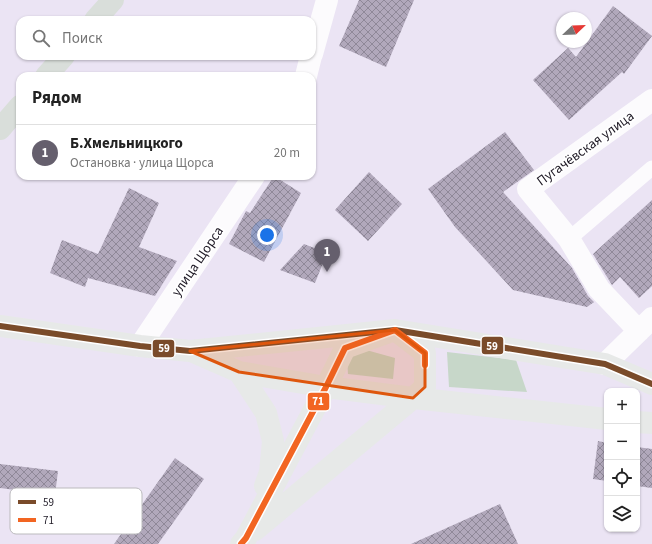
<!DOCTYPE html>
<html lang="ru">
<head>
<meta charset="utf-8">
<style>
	:root { --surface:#fff; --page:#f6f6f6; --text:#222; --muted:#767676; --line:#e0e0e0; --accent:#655f6d }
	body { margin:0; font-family:"Source Sans 3",sans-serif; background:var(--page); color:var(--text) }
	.controls { position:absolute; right:12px; bottom:12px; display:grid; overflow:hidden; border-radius:8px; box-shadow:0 1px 3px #0004 }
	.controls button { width:36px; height:36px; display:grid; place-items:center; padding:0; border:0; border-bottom:1px solid var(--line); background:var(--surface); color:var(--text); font:20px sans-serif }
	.compass { position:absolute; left:556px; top:12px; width:36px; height:36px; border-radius:50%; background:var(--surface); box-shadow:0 1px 3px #0004; rotate:67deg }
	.you { position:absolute; left:267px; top:235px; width:14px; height:14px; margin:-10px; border:3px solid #fff; border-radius:50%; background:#1a73e8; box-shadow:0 0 0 6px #1a73e833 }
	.badge { display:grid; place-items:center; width:26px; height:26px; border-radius:50%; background:var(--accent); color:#fff; font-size:13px; font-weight:700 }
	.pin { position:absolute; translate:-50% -33px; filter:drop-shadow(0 1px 2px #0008) }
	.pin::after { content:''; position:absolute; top:21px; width:14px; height:12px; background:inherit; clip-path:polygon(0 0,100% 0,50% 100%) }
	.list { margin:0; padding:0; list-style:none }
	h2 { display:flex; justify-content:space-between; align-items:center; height:52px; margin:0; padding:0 16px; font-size:17px }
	h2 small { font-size:13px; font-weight:400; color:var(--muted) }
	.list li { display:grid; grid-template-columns:26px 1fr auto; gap:12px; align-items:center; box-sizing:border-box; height:56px; padding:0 16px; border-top:1px solid var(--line) }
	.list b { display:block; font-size:15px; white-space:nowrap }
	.list p { margin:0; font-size:13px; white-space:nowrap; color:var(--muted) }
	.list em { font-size:13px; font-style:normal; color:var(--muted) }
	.icon { flex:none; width:22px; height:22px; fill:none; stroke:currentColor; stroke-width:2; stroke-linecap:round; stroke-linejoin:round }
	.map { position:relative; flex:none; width:652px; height:544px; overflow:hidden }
	.search { position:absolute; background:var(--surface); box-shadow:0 1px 3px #0004; left:16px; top:16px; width:300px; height:44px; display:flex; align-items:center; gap:10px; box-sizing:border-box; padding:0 14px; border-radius:12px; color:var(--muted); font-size:15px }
	.panel { position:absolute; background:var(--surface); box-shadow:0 1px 3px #0004; left:16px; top:72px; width:300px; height:108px; border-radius:12px }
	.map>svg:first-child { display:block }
	.grass { fill:#c7d7c9 }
	.building { fill:url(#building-cross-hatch) }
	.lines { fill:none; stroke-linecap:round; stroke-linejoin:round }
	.lane { stroke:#fcfbfd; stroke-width:15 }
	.street { stroke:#fcfbfd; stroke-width:22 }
	.primary { stroke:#e7e9e8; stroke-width:22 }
	.highway { stroke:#d9deda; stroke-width:22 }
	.bus-1-casing { stroke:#fff; stroke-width:9 }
	.bus-2-casing { stroke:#fff; stroke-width:9 }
	.bus-1 { stroke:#7a4b2a; stroke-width:6 }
	.bus-2 { stroke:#f26522; stroke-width:6 }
	.marked { fill:#de560d; fill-opacity:0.2; stroke:#de560d; stroke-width:3; stroke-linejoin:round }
	.labels { text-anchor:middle; stroke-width:3.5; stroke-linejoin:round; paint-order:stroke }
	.street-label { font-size:14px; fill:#1d1824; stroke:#fff }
	.key { fill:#fff; stroke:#bbbabd; stroke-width:1 }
	.key-label { font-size:11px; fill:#1d1824 }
	.line-badge { stroke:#fff; stroke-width:1.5 }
	.badge-label { font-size:11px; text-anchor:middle; font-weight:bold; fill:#fff }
</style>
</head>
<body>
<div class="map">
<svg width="652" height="544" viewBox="0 0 652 544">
	<defs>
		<pattern id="building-cross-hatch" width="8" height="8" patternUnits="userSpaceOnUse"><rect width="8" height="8" fill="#b1a8bb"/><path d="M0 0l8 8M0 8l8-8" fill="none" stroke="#8f8898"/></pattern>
	</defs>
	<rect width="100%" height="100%" fill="#ebe4f4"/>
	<path class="grass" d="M359 348 395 358 393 379 348 374 347 360Z
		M447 352 516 360 527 392 449 387Z"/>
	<path class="building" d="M359 0H414L386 67 339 46Z
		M613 6 652 36 624 74 622 72 569 120 533 80 568 48 576 57Z
		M505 132 534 170 503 192 572 268 588 296 594 302 587 307 513 290 455 227 428 189Z
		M369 172 402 204 368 241 335 210Z
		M274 176 301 193 264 262 229 244 246 211 250 213Z
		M129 188 159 203 139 247 177 261 155 296 88 278 85 287 50 273 62 240 98 254Z
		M652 200V286L639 298 620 277 612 285 593 254Z
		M304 244 327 253 315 283 280 270Z
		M598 441 607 443V481L593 479Z
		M637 447 652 449V488L637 486Z
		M175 458 204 479 158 544H114Z
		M0 464 58 471 55 495 0 488Z
		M500 504 518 544H411Z"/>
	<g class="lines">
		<path class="lane" d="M569 239 652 168"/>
		<path class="street" d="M312 54 327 0
			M306 76 311 56
			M639 331 599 289 569 239 528 189 652 100
			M140 346 254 176
			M605 364 652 318"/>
		<path class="primary" d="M0 326 140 346 190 351 395 330 605 364 652 384
			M191 351 239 372 266 413 273 441 270 472 265 486
			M239 372 326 387 413 398 425 387V353L395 330 345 348 326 387 246 538 241 544
			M637 422 652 423
			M255 530 413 398 607 419"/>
		<path class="highway" d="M95 20 113 0
			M46 76 64 56
			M0 129 20 106"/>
		<defs>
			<path id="bus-1" d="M0 326 140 346 190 351 395 330 605 364 652 384"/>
			<path id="bus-2" d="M241 544 246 538 326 387 345 348 395 330 425 353V365"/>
		</defs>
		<use href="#bus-1" class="bus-1-casing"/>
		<use href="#bus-2" class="bus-2-casing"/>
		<use href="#bus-1" class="bus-1"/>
		<use href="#bus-2" class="bus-2"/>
	</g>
	<path class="marked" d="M395 330 425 353V387L413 398 239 372 190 351Z"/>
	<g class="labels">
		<g class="street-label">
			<text transform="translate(585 148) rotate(-36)" y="5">Пугачёвская улица</text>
			<text transform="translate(197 261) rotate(-56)" y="5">улица Щорса</text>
		</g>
	</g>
	<rect x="10" y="488" width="132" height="46" rx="6" class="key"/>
	<rect x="18" y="500" width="18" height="4" fill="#7a4b2a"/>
	<rect x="18" y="518" width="18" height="4" fill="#f26522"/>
	<g class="key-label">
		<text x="43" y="506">59</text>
		<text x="43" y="524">71</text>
	</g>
	<g class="line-badge">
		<rect x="481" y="336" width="23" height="19" rx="4" fill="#7a4b2a"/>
		<rect x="152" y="339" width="23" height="19" rx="4" fill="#7a4b2a"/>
		<rect x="307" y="392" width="23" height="19" rx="4" fill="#f26522"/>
	</g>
	<g class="badge-label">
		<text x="492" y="350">59</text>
		<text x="164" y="352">59</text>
		<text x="318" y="405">71</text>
	</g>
</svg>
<div class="controls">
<button>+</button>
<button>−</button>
<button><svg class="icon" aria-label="locate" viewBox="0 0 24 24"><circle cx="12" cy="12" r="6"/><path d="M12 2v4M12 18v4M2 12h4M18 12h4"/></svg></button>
<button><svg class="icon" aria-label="layers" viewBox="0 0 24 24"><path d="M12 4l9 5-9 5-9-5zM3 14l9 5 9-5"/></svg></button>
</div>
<svg class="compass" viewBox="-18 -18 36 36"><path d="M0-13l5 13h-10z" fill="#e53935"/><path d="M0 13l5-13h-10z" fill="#767676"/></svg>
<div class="you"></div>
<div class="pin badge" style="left:327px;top:272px">1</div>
<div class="search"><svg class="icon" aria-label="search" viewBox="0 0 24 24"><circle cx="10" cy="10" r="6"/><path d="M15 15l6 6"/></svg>Поиск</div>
<section class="panel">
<h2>Рядом<small></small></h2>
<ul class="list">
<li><span class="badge">1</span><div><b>Б.Хмельницкого</b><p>Остановка · улица Щорса</p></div><em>20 m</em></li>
</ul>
</section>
</div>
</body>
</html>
